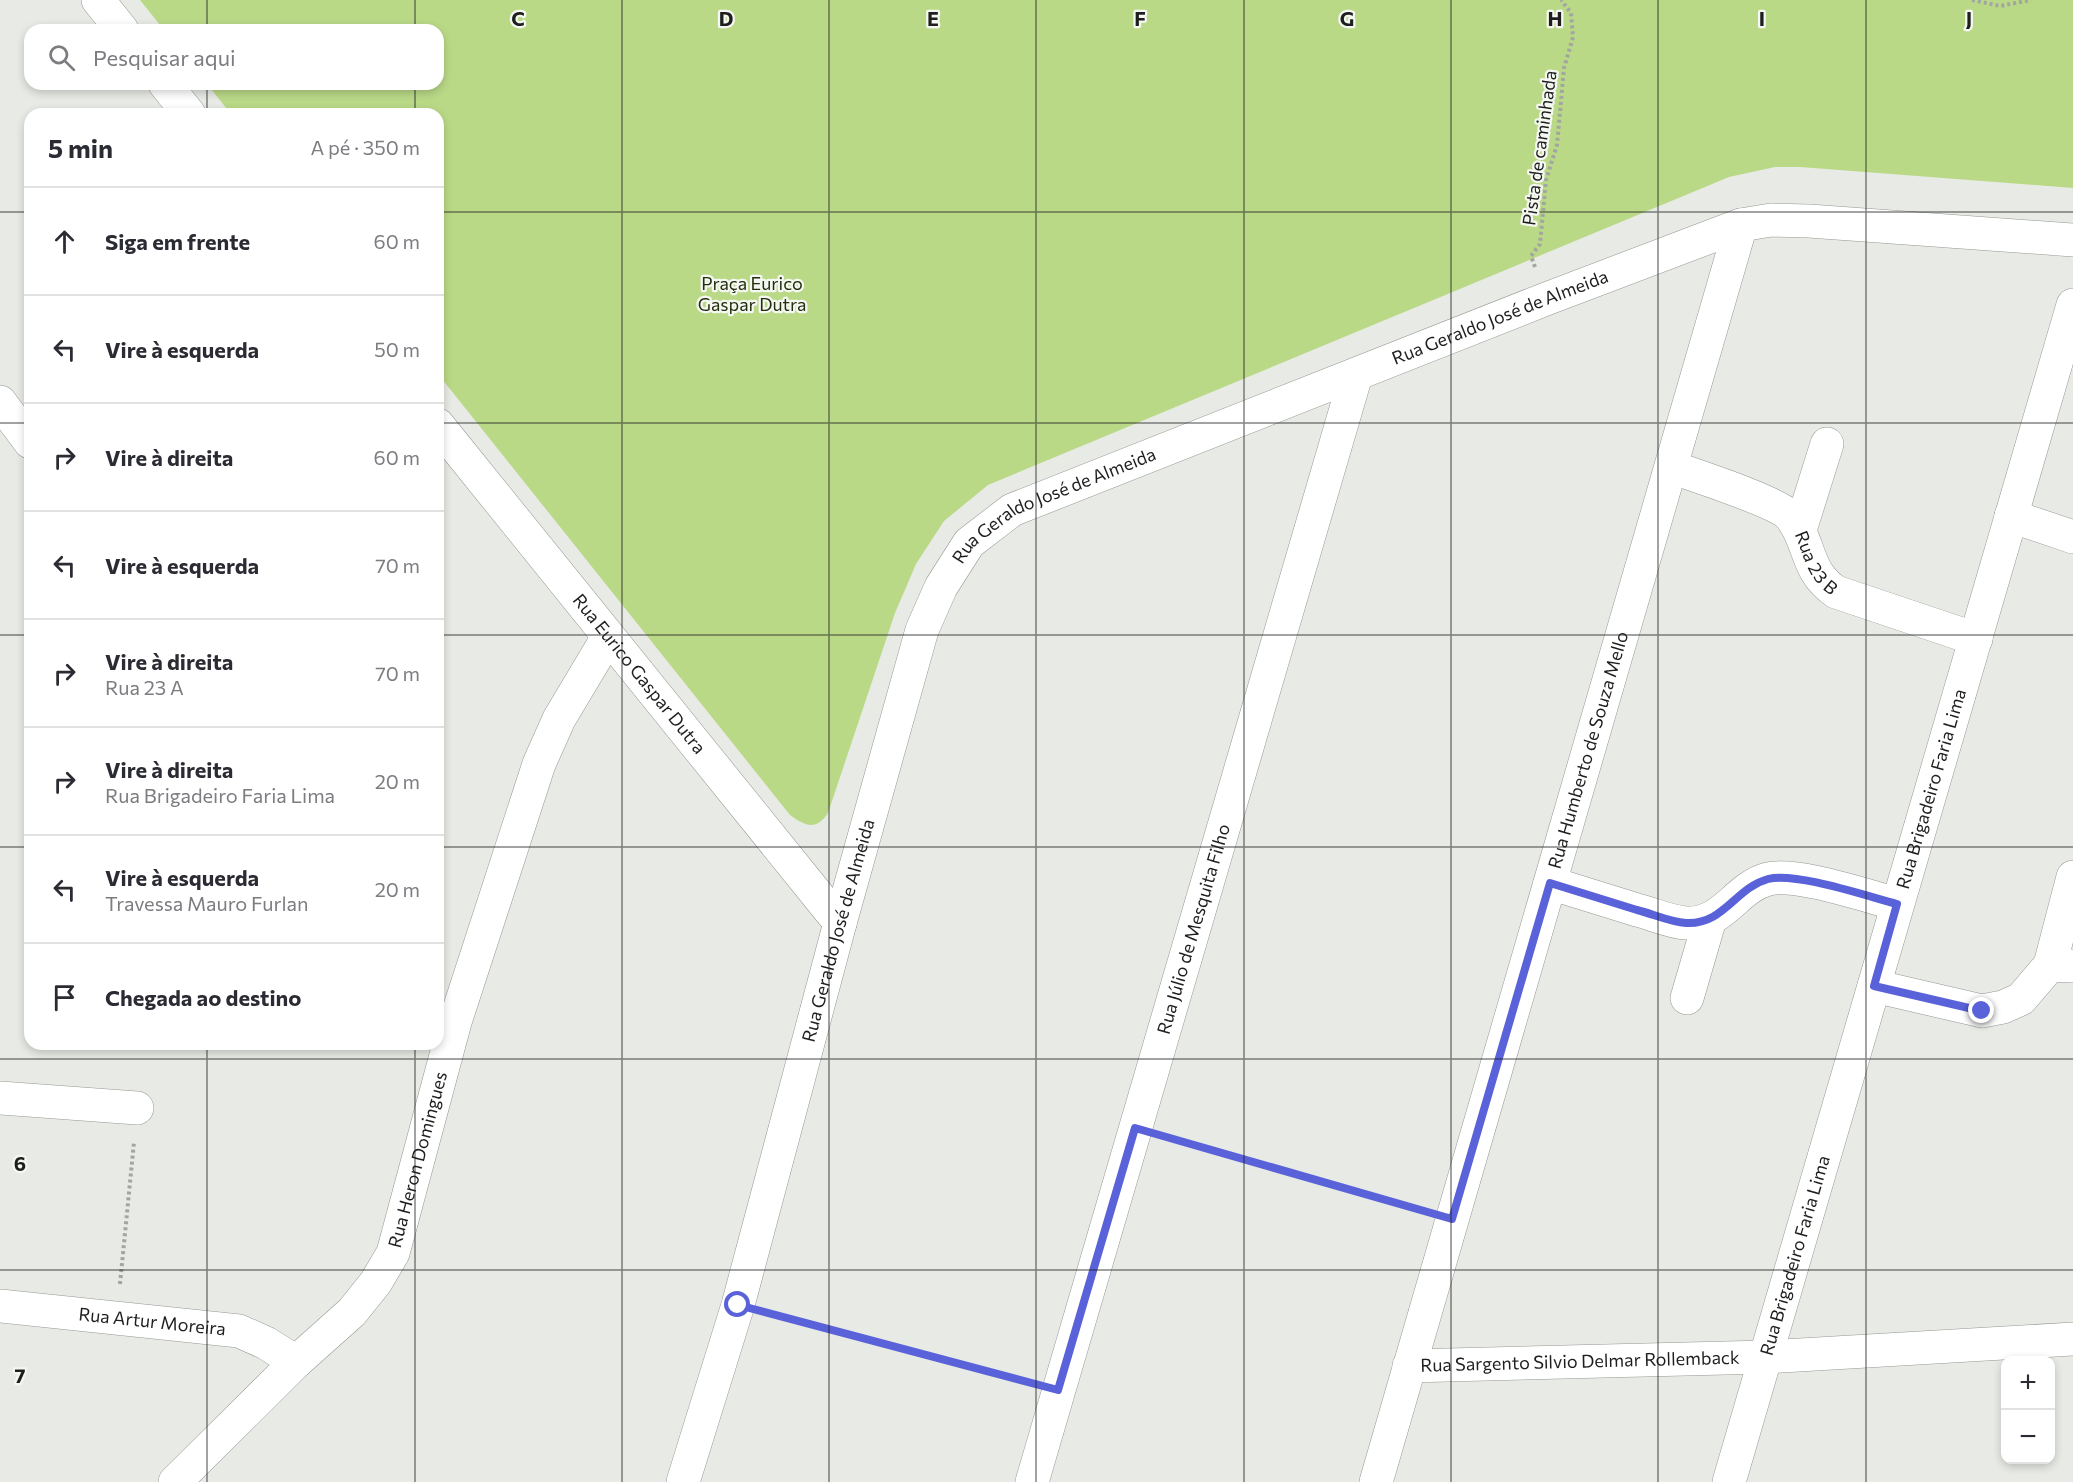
<!DOCTYPE html>
<html lang="pt">
<head>
<meta charset="utf-8">
<style>
	:root { --surface:#fff; --page:#f7f7f7; --text:#2b2b33; --muted:#7c7c81; --line:#e1e1e2 }
	body { margin:0; font-family:Commissioner,sans-serif; background:var(--page); color:var(--text) }
	.controls { position:absolute; right:18px; bottom:18px; display:grid; overflow:hidden; border-radius:12px; box-shadow:0 3px 9px #0003 }
	.controls button { width:54px; height:54px; display:grid; place-items:center; padding:0; border:0; border-bottom:2px solid var(--line); background:var(--surface); color:var(--text); font:30px sans-serif }
	.stop { position:absolute; width:18px; height:18px; margin:-14px; border:4px solid #5962d9; border-radius:50%; background:#fff }
	.stop.end { background:#5962d9; border-color:#fff; box-shadow:0 2px 6px #0008 }
	.list { margin:0; padding:0; list-style:none }
	h2 { display:flex; justify-content:space-between; align-items:center; height:78px; margin:0; padding:0 24px; font-size:26px }
	h2 small { font-size:20px; font-weight:400; color:var(--muted) }
	.list li { display:grid; grid-template-columns:39px 1fr auto; gap:18px; align-items:center; box-sizing:border-box; height:108px; padding:0 24px; border-top:2px solid var(--line) }
	.list b { display:block; font-size:22px; white-space:nowrap }
	.list p { margin:0; font-size:20px; white-space:nowrap; color:var(--muted) }
	.list em { font-size:20px; font-style:normal; color:var(--muted) }
	.icon { flex:none; width:33px; height:33px; fill:none; stroke:currentColor; stroke-width:2; stroke-linecap:round; stroke-linejoin:round }
	.map { position:relative; flex:none; width:2073px; height:1482px; overflow:hidden }
	.search { position:absolute; background:var(--surface); box-shadow:0 3px 9px #0003; left:24px; top:24px; width:420px; height:66px; display:flex; align-items:center; gap:15px; box-sizing:border-box; padding:0 21px; border-radius:18px; color:var(--muted); font-size:22px }
	.panel { position:absolute; background:var(--surface); box-shadow:0 3px 9px #0003; left:24px; top:108px; width:420px; height:942px; border-radius:18px }
	.map>svg:first-child { display:block }
	.green { fill:#bad987 }
	.lines { fill:none; stroke-linecap:round; stroke-linejoin:round }
	.minor-casing { stroke:#969893; stroke-width:34 }
	.path { stroke:#a3a5a1; stroke-width:4; stroke-dasharray:3 3; stroke-linecap:butt }
	.minor { stroke:#fff; stroke-width:33 }
	.route { stroke:#5962d9; stroke-width:8 }
	.grid { fill:none; stroke:#1e1f1d; stroke-width:1.5; stroke-opacity:0.55 }
	.labels { text-anchor:middle; stroke-width:4.5; stroke-linejoin:round; paint-order:stroke }
	.street-label { font-size:18px; fill:#1e1f1d; stroke:#f5f7f2 }
	.park-label { font-size:18px; fill:#232e0c; stroke:#f5f7f2 }
	.grid-label { font-size:20px; text-anchor:middle; font-weight:bold; fill:#1e1f1d; stroke:#f5f7f2; stroke-width:4.5; stroke-linejoin:round; paint-order:stroke }
</style>
</head>
<body>
<div class="map">
<svg width="2073" height="1482" viewBox="0 0 2073 1482">
	<rect width="100%" height="100%" fill="#e8eae5"/>
	<path class="green" d="M140 0H2073V188L1800 167H1775L1729 177 988 485 944 521 916 564 895 613 828 813C816 831 805 826 790 815L438 374V114H231L207 84H438V30H164Z"/>
	<g class="lines">
		<defs>
			<g id="minor">
				<path d="M98 0 122 30"/>
				<path d="M165 84 189 114"/>
				<path d="M0 402 30 442"/>
				<path id="s1" d="M438 425 840 923"/>
				<path id="s2" d="M1671 467C1694 475 1780 503 1791 517 1811 543 1805 571 1836 592L1976 639"/>
				<path d="M2011 516 2073 537"/>
				<path d="M1800 530 1827 444"/>
				<path d="M1550 883C1579 892 1608 901 1637 910 1653 914 1670 922 1686 923 1724 925 1735 888 1768 879 1796 872 1866 896 1897 904"/>
				<path d="M2050 965 2073 877"/>
				<path d="M1874 986 1982 1011 2003 1007 2021 999 2050 965 2073 966"/>
				<path d="M1687 998 1710 919"/>
				<path d="M0 1098 137 1108"/>
				<path id="s3" d="M0 1306 239 1331 266 1343 296 1362"/>
				<path id="s4" d="M1409 1366 1766 1357 2073 1339"/>
				<path id="s5" d="M175 1482 296 1362 352 1312 376 1282 393 1253 455 1022 539 764 559 719 608 637"/>
				<path id="s6" d="M683 1482 738 1305 840 923 922 630 941 587 969 543 1012 510 1546 299 1741 225 1771 220 1809 221 2073 240"/>
				<path id="s7" d="M1032 1482 1356 375"/>
				<path id="s8" d="M1376 1482 1741 225"/>
				<path id="s9" d="M1729 1482 2073 305"/>
			</g>
		</defs>
		<use href="#minor" class="minor-casing"/>
		<path class="path" d="M1972 0 2000 6 2031 0
			M1535 267 1531 256 1540 244 1546 180 1557 145 1564 68 1573 37 1571 13 1561 0
			M1168 1137 1420 1210
			M120 1284 134 1142
			M772 1314 1026 1382"/>
		<use href="#minor" class="minor"/>
	</g>
	<g class="lines">
		<path class="route" d="M738 1305 1058 1390 1135 1128 1452 1219 1550 883C1579 892 1608 901 1637 910 1653 914 1670 922 1686 923 1724 925 1735 888 1768 879 1796 872 1866 896 1897 904L1874 986 1982 1011"/>
	</g>
	<path class="grid" d="M207 0V30M415 0V30M622 0V1482M829 0V1482M1036 0V1482M1244 0V1482M1451 0V1482M1658 0V1482M1866 0V1482M207 84V114M415 84V114M0 212H30M438 212H2073M0 423H30M438 423H2073M0 635H30M438 635H2073M0 847H30M438 847H2073M207 1044V1482M415 1044V1482M0 1059H2073M0 1270H2073"/>
	<g class="labels">
		<g class="street-label">
			<text transform="translate(1540 148) rotate(-82)" y="6">Pista de caminhada</text>
			<text dy="6" stroke="none"><textPath href="#s6" startOffset="1563">Rua Geraldo José de Almeida</textPath></text>
			<text dy="6" stroke="none"><textPath href="#s6" startOffset="1077">Rua Geraldo José de Almeida</textPath></text>
			<text dy="6" stroke="none"><textPath href="#s2" startOffset="183">Rua 23 B</textPath></text>
			<text dy="6" stroke="none"><textPath href="#s1" startOffset="320">Rua Eurico Gaspar Dutra</textPath></text>
			<text dy="6" stroke="none"><textPath href="#s8" startOffset="762">Rua Humberto de Souza Mello</textPath></text>
			<text dy="6" stroke="none"><textPath href="#s9" startOffset="722">Rua Brigadeiro Faria Lima</textPath></text>
			<text dy="6" stroke="none"><textPath href="#s7" startOffset="576">Rua Júlio de Mesquita Filho</textPath></text>
			<text dy="6" stroke="none"><textPath href="#s6" startOffset="573">Rua Geraldo José de Almeida</textPath></text>
			<text dy="6" stroke="none"><textPath href="#s5" startOffset="414">Rua Heron Domingues</textPath></text>
			<text dy="6" stroke="none"><textPath href="#s9" startOffset="236">Rua Brigadeiro Faria Lima</textPath></text>
			<text dy="6" stroke="none"><textPath href="#s3" startOffset="153">Rua Artur Moreira</textPath></text>
			<text dy="6" stroke="none"><textPath href="#s4" startOffset="171">Rua Sargento Silvio Delmar Rollemback</textPath></text>
		</g>
		<g class="park-label">
			<text x="752" y="290">Praça Eurico<tspan x="752" dy="21">Gaspar Dutra</tspan></text>
		</g>
	</g>
	<g class="grid-label">
		<text x="518" y="26">C</text>
		<text x="726" y="26">D</text>
		<text x="933" y="26">E</text>
		<text x="1140" y="26">F</text>
		<text x="1347" y="26">G</text>
		<text x="1555" y="26">H</text>
		<text x="1762" y="26">I</text>
		<text x="1969" y="26">J</text>
		<text x="20" y="1171">6</text>
		<text x="20" y="1383">7</text>
	</g>
</svg>
<div class="controls">
<button>+</button>
<button>−</button>
</div>
<div class="stop" style="left:738px;top:1305px"></div>
<div class="stop end" style="left:1982px;top:1011px"></div>
<div class="search"><svg class="icon" aria-label="search" viewBox="0 0 24 24"><circle cx="10" cy="10" r="6"/><path d="M15 15l6 6"/></svg>Pesquisar aqui</div>
<section class="panel">
<h2>5 min<small>A pé · 350 m</small></h2>
<ul class="list">
<li><svg class="icon" aria-label="ahead" viewBox="0 0 24 24"><path d="M12 20V5M6 11l6-6 6 6"/></svg><div><b>Siga em frente</b></div><em>60 m</em></li>
<li><svg class="icon" aria-label="left" viewBox="0 0 24 24"><path d="M17 20v-9H6M10 6l-5 5 5 5"/></svg><div><b>Vire à esquerda</b></div><em>50 m</em></li>
<li><svg class="icon" aria-label="right" viewBox="0 0 24 24"><path d="M7 20v-9h11M14 6l5 5-5 5"/></svg><div><b>Vire à direita</b></div><em>60 m</em></li>
<li><svg class="icon" aria-label="left" viewBox="0 0 24 24"><path d="M17 20v-9H6M10 6l-5 5 5 5"/></svg><div><b>Vire à esquerda</b></div><em>70 m</em></li>
<li><svg class="icon" aria-label="right" viewBox="0 0 24 24"><path d="M7 20v-9h11M14 6l5 5-5 5"/></svg><div><b>Vire à direita</b><p>Rua 23 A</p></div><em>70 m</em></li>
<li><svg class="icon" aria-label="right" viewBox="0 0 24 24"><path d="M7 20v-9h11M14 6l5 5-5 5"/></svg><div><b>Vire à direita</b><p>Rua Brigadeiro Faria Lima</p></div><em>20 m</em></li>
<li><svg class="icon" aria-label="left" viewBox="0 0 24 24"><path d="M17 20v-9H6M10 6l-5 5 5 5"/></svg><div><b>Vire à esquerda</b><p>Travessa Mauro Furlan</p></div><em>20 m</em></li>
<li><svg class="icon" aria-label="arrive" viewBox="0 0 24 24"><path d="M6 21V4h12l-3 4 3 4H6"/></svg><div><b>Chegada ao destino</b></div></li>
</ul>
</section>
</div>
</body>
</html>
